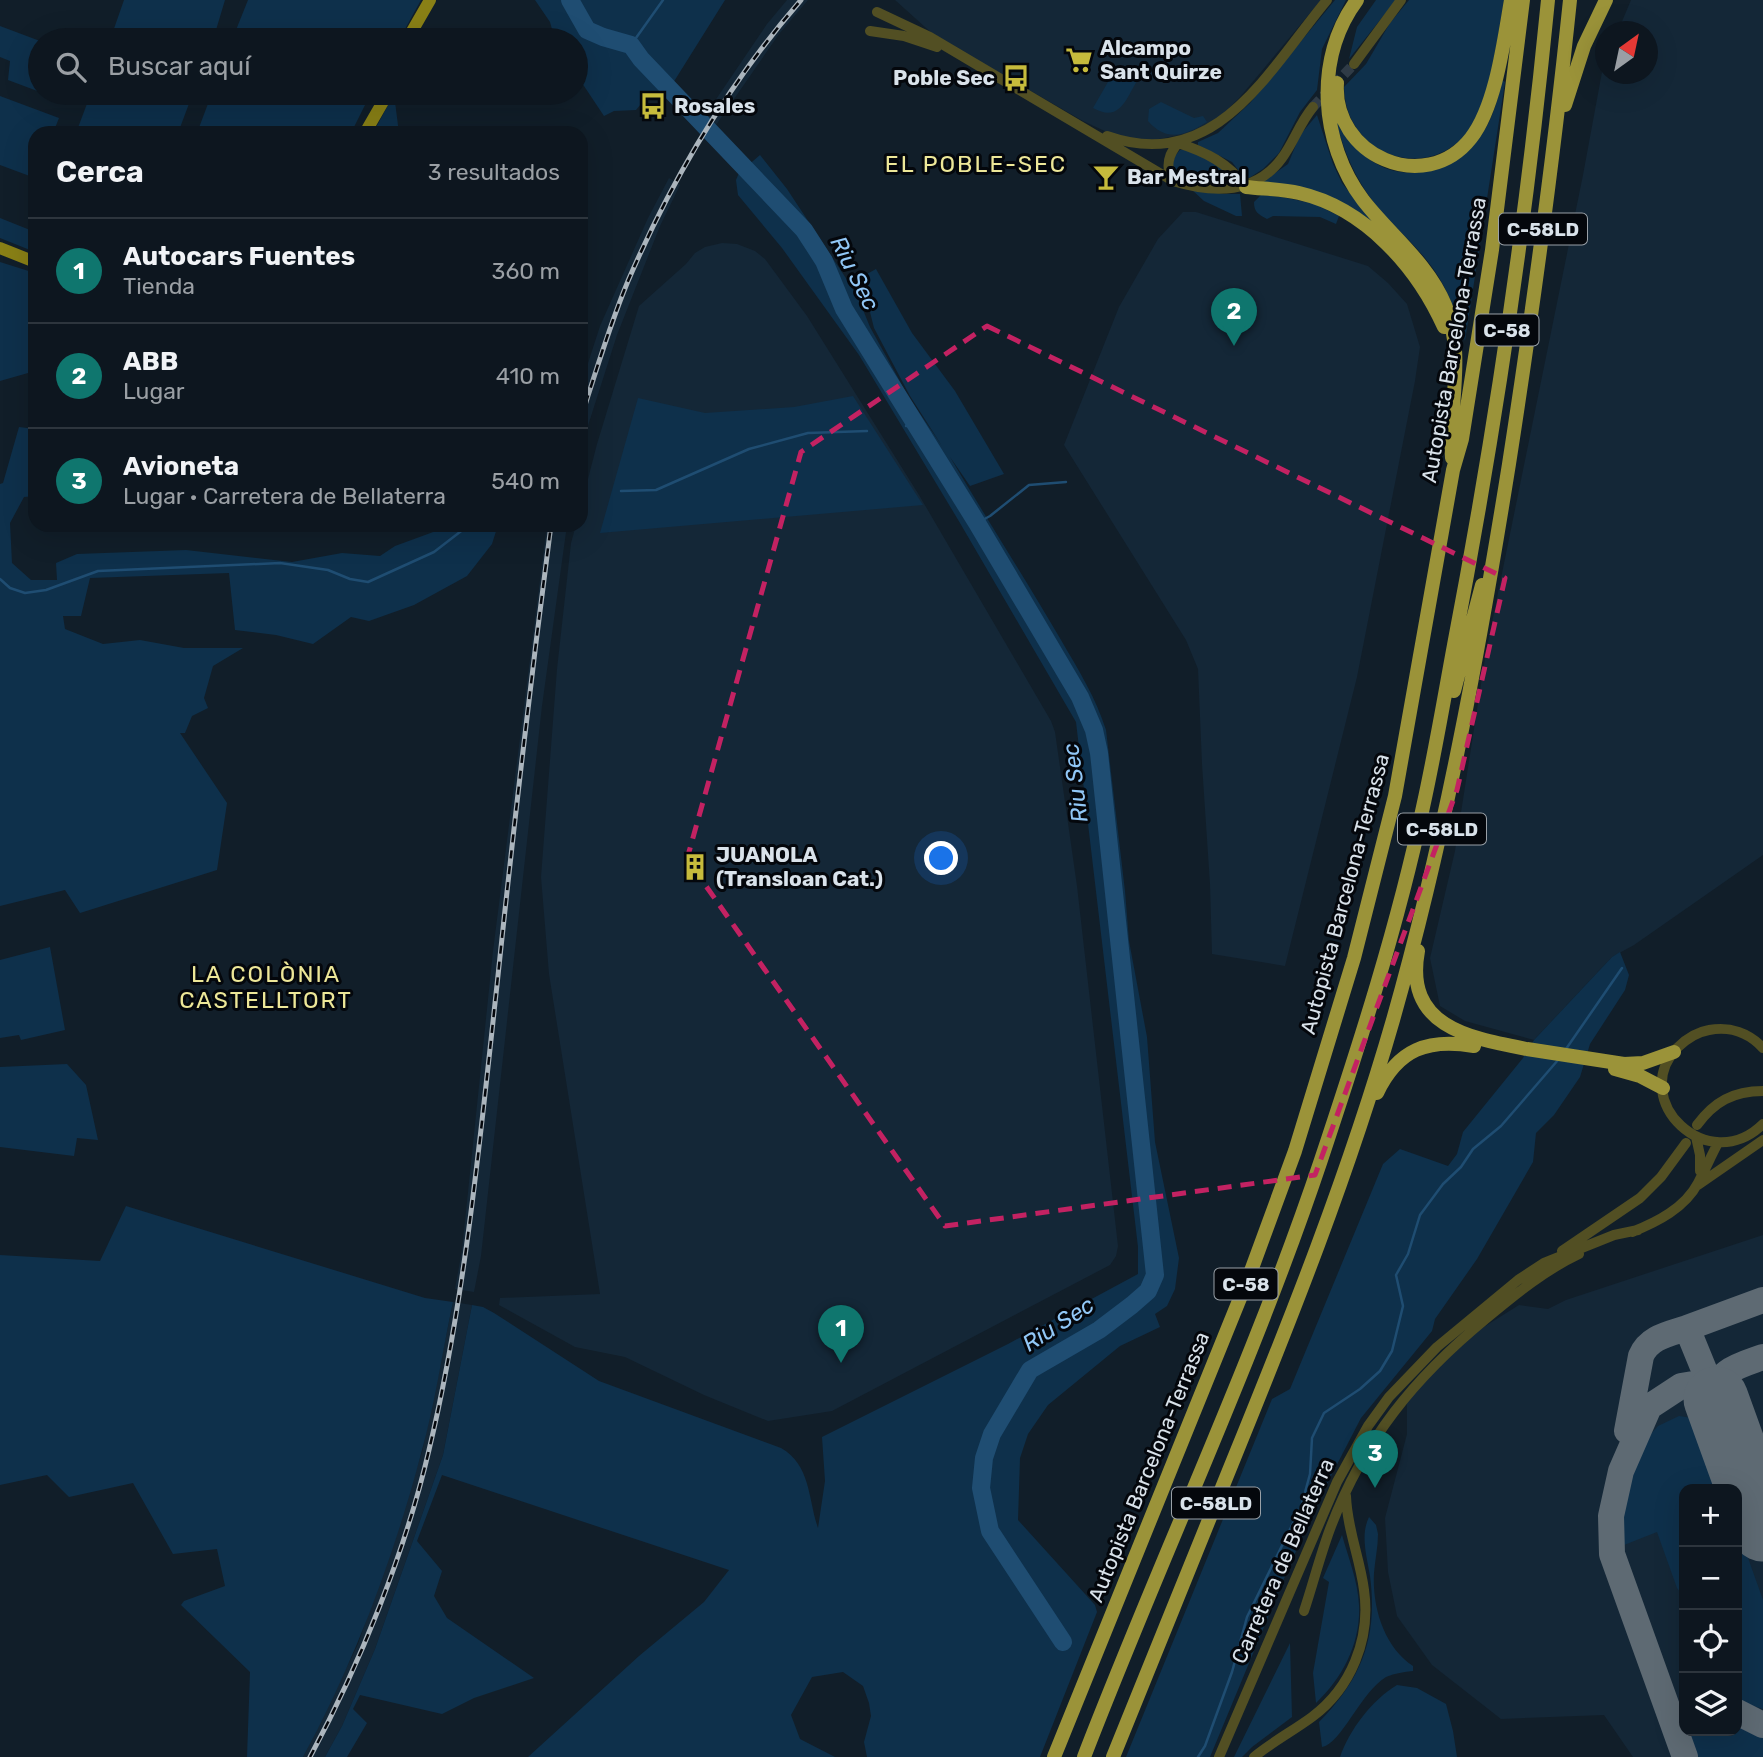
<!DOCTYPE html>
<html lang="es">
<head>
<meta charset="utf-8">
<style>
	:root { --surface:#0d161f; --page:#161f28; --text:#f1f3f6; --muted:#9a9fa4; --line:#2d353d; --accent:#0f766e }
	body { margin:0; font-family:Rubik,sans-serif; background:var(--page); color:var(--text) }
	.controls { position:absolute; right:21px; bottom:21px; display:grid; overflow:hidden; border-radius:14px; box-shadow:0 7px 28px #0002 }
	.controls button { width:63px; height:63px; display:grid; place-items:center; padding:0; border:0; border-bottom:2px solid var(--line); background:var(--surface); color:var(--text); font:35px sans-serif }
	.compass { position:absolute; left:1595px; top:21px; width:63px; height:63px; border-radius:50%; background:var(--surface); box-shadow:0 7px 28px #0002; rotate:33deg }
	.you { position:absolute; left:942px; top:859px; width:24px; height:24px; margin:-18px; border:5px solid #fff; border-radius:50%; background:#1a73e8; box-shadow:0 0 0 10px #1a73e833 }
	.badge { display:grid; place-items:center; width:46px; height:46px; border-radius:50%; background:var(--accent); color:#fff; font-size:23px; font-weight:700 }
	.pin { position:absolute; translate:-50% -58px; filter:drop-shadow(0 2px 4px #0008) }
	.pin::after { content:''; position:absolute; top:37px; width:24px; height:21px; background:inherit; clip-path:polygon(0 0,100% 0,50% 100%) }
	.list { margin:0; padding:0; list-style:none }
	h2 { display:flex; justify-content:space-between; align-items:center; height:91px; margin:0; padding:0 28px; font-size:30px }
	h2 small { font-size:23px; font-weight:400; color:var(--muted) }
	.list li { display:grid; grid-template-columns:46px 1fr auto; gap:21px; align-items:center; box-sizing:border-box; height:105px; padding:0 28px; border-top:2px solid var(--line) }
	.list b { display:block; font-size:26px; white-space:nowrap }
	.list p { margin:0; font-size:23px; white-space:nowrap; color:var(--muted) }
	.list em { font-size:23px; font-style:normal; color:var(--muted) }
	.icon { flex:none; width:38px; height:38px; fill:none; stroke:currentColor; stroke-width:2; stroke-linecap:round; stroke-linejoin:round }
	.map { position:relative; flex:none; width:1763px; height:1757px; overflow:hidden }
	.search { position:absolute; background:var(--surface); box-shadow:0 7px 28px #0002; left:28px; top:28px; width:560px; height:77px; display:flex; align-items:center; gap:18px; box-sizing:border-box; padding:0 24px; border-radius:38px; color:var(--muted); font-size:26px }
	.panel { position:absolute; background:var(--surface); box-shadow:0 7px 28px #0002; left:28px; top:126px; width:560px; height:406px; border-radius:21px }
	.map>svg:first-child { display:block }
	.built { fill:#142737; fill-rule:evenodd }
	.green { fill:#0e304b }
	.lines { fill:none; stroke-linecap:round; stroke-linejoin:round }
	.stream { stroke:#1f4d72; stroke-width:2.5 }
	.river { stroke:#1f4d72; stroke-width:18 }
	.taxiway { stroke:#5e6a73; stroke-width:26 }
	.runway { stroke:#5e6a73; stroke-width:65 }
	.minor-tunnel { stroke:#2f3b46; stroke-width:10; stroke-dasharray:10 5; stroke-linecap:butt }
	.minor { stroke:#524f23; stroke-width:10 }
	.major { stroke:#898016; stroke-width:12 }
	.highway { stroke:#9b9339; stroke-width:14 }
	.rail-casing { stroke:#abb5bd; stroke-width:5 }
	.rail { stroke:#04070c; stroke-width:2.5; stroke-dasharray:8; stroke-linecap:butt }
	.marked { fill:none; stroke:#c32262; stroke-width:5; stroke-dasharray:14 9; stroke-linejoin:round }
	.labels { text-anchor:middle; stroke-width:6; stroke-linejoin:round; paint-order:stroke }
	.shield { fill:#04070c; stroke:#99a0a7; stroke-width:2 }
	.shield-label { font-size:19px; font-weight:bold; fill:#d9e2ea }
	.poi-label { font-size:21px; font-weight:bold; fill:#d9e2ea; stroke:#04070c; text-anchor:start }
	.street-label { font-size:21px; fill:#d9e2ea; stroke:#04070c }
	.neighbourhood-label { font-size:23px; letter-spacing:2px; fill:#ede798; stroke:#04070c }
	.water-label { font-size:23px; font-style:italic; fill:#91c7f6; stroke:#04070c }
</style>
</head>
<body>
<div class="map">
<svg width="1763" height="1757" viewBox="0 0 1763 1757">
	<rect width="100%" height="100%" fill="#111e29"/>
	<path class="built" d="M787 0H808L779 34 716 125 704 117 767 24Z
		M895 0H1321L1240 97 1217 120 1190 133 1149 141 1120 138 1083 121 935 36Z
		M1631 0H1763V855L1634 945 1612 957 1534 1040 1465 1021 1440 1006 1430 958 1455 851 1486 652 1583 175 1602 72 1605 63 1606 74H1648V32L1618 31Z
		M669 178 680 185 660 226 617 335 585 435 581 455V385L600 326 648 218Z
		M1183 212H1196L1368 266 1388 283 1407 304 1420 347 1415 381 1357 677 1285 966 1212 954 1210 884 1202 764 1198 669 1186 640 1064 445 1119 307 1158 239Z
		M722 243 737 244 755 251 765 259 807 316 919 495 1051 721 1055 732 1077 886 1118 1246 1116 1256 1110 1265 832 1411 768 1421 704 1395 625 1357 575 1347 499 1305 500 1298 600 1294 549 974 541 877 557 669 571 543 576 525H581V506L597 444 639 306 686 264 695 253 705 247Z
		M547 525H567L542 706 481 1256 474 1292 455 1289 462 1250 493 951Z
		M1763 1235V1757H1633L1604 1715 1501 1719 1432 1665 1397 1616 1388 1572 1385 1518 1407 1434V1402L1423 1382 1479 1330 1519 1305 1548 1309 1566 1300ZM1684 1489H1737V1731H1684Z
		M453 1302 472 1305 443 1455 375 1649 342 1726 325 1757H303L358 1644 422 1452Z"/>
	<path class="green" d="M124 0H225L213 40H110Z
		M248 0H421L399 40H232Z
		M535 0H725L663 99 652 91 636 110 614 111 604 116 576 74V40H555L550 22Z
		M1335 0H1346L1322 49 1317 90 1300 112 1279 153 1263 169 1246 180 1232 162 1198 145V142L1218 133 1250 103Z
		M1376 0H1396L1349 59 1357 27Z
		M1409 0H1504C1498 33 1490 99 1473 125 1433 186 1345 158 1344 87L1366 64 1390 23Z
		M0 26 40 41V92L8 80 10 61 0 57Z
		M1116 68 1138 79C1126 99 1120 123 1093 108Z
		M1502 80 1505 82 1465 341C1456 311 1446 283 1425 258 1407 236 1383 217 1367 193 1350 168 1341 142 1334 113 1346 129 1357 153 1375 163 1412 186 1463 165 1484 131 1494 115 1498 98 1502 80Z
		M91 93H193L178 133H76Z
		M212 93H371L351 133H197Z
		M394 94 399 133H373Z
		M0 96 59 118 53 133H35V178L0 165Z
		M1161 102 1194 118 1203 116 1207 122C1186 135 1167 143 1148 121L1149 109Z
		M1317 115 1333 164 1342 183 1372 221 1370 225 1258 185 1288 164 1300 135Z
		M1180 150C1198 148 1223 165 1233 179 1216 192 1152 179 1180 150Z
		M760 155 787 189 857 295 870 327 908 396 942 446 910 396 874 328 867 300 856 280 876 269 912 333 955 391 1004 474 970 486 950 457C986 518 1025 578 1061 640 1078 669 1096 698 1106 730L1125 891 1129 941 1147 1037 1155 1142 1179 1258 1175 1289 1167 1306 1155 1314 1160 1327 1120 1346 1048 1405 1028 1434 1020 1458 1018 1520 1095 1605 1097 1612 1040 1757H867L864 1742 871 1716 869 1703 863 1686 843 1672 812 1677 791 1715 800 1739 835 1757H528L639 1656 704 1602 729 1570 442 1475 417 1541 442 1571 434 1596 447 1618 534 1678 474 1698 442 1714 360 1695 353 1709 367 1723 347 1757H325L342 1726 375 1649 443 1455 472 1305 483 1307 494 1313 599 1381 781 1448C811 1465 808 1499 818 1528L825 1481 822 1437 1008 1344 1138 1274V1247L1076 722 960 523 859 355 782 248 738 195 736 180 739 173Z
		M1191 189 1224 194H1240L1242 216H1236L1204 201Z
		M1261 195C1289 197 1314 202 1339 216L1336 224 1320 217 1273 216 1267 219C1258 214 1254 212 1254 202Z
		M0 218 35 232V252L0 238Z
		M0 262 35 273V371L0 381Z
		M853 396 923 505 600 533 638 398 705 413 794 407Z
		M19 427 35 429V496L24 497 10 523 12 563 31 580H57L56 563 77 554 186 550 292 562 342 553 380 556 395 546 436 531 442 525H498L492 544 467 576 414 605 369 621 351 617 313 644 276 635 235 630 229 573 90 578 81 616H63L65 629 103 644 140 640 184 648H243L213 666 204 698 208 708 192 716 185 733H180L227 803 217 870 80 913 65 890 0 906V484L3 483Z
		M50 947 65 1030 21 1040 19 1035 0 1038V960Z
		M1620 952 1629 975 1625 990 1590 1044 1580 1077 1554 1115 1536 1133 1533 1162 1477 1259 1435 1319 1432 1331 1361 1418 1331 1476 1291 1562 1210 1757H1126L1272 1399 1290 1389 1383 1164 1400 1149 1448 1166 1457 1154 1463 1132 1523 1058 1534 1040 1612 957Z
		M67 1064 86 1085 98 1140 77 1138 74 1156 0 1147V1067Z
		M126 1206 425 1298 453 1302C442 1353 435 1404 421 1454 393 1559 355 1661 303 1757H247L250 1672 181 1605 184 1601 225 1586 217 1549 173 1554 133 1483 69 1497 47 1475 0 1485V1255L100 1261Z
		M1679 1416 1692 1418 1700 1426 1723 1489H1684V1597L1677 1588 1657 1532 1619 1547V1521L1623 1497 1647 1438 1658 1426Z
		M1369 1517 1376 1525 1378 1534C1378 1547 1375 1560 1374 1573 1372 1607 1384 1647 1413 1666V1671C1404 1672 1395 1673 1386 1677 1361 1692 1341 1744 1322 1747L1319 1722C1362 1678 1378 1637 1370 1576 1367 1557 1360 1535 1369 1517Z
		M1737 1527 1763 1600V1709L1737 1701Z
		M1342 1535C1348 1557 1358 1581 1359 1605 1361 1642 1343 1678 1316 1703L1313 1673 1329 1582 1323 1578Z
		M1290 1643 1292 1717 1252 1747 1242 1757H1234Z
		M1397 1685 1417 1688 1446 1704 1453 1731 1457 1757H1340C1350 1729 1372 1700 1397 1685Z
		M1737 1721 1763 1737V1757H1694L1686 1731H1737Z"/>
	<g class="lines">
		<path class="stream" d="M631 45 663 0
			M906 426H917
			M621 491 656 490 749 449 808 433 867 431
			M977 523 990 516 1029 485 1066 482
			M0 579 10 588 25 593 46 590 98 571 280 563 328 570 350 579 368 582 434 552 469 525
			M1566 1049 1622 968
			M1198 1757 1205 1746 1232 1672 1247 1617 1301 1507 1310 1474 1312 1438 1324 1413 1360 1389 1380 1371 1392 1351 1403 1306 1396 1275 1408 1254 1420 1215 1443 1184 1461 1167 1473 1149 1501 1126 1558 1060"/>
		<path class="river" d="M570 0 587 30 603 37 631 45 641 59 804 230 824 261 844 309 977 523 1080 697 1094 730 1099 753 1155 1275 1148 1291 1132 1305 1099 1330 1030 1370 992 1434 984 1458 981 1488 990 1531 1063 1642"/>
		<path class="taxiway" d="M1716 1399 1687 1328 1763 1300
			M1716 1399C1713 1371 1741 1365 1763 1357
			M1627 1431 1641 1356C1649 1337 1669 1334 1687 1328
			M1737 1712 1763 1725
			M1685 1757 1612 1554 1611 1516 1621 1471 1649 1407 1681 1386 1693 1384 1703 1387 1716 1399"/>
		<path class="runway" d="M1716 1399 1763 1529"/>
		<path class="minor-tunnel" d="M1313 107 1354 64"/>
		<path class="minor" d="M877 12 930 37 1173 181C1212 193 1255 195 1282 158 1294 142 1299 124 1313 107
			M870 31 904 36 937 47
			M1354 64 1401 0
			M1107 136C1216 174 1268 71 1327 0
			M1173 181C1165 167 1168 155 1178 143 1206 152 1228 163 1246 187
			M1763 1048C1749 1033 1730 1026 1709 1030 1697 1032 1686 1039 1677 1048 1628 1100 1708 1178 1763 1124
			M1697 1125C1714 1102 1733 1091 1763 1091
			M1696 1137 1700 1155V1171
			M1698 1185 1763 1140
			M1632 1232C1657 1222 1685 1208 1698 1183 1705 1170 1711 1156 1718 1143
			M1562 1251 1640 1198 1661 1177 1686 1143
			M1304 1611C1313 1584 1320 1556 1330 1529 1364 1439 1414 1378 1487 1318 1516 1294 1545 1270 1579 1254
			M1219 1757 1337 1482 1368 1426 1389 1397 1437 1347 1518 1280 1544 1263 1614 1235 1638 1230
			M1254 1757C1272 1742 1293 1731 1312 1717 1351 1688 1371 1639 1364 1590 1360 1558 1347 1529 1346 1496"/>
		<path class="major" d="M407 40 430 0
			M365 133 388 93
			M0 248 35 262"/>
		<path class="highway" d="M1357 0C1314 58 1320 143 1363 200 1390 235 1428 263 1445 305 1466 354 1448 407 1452 458
			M1337 83C1332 155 1425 197 1471 138 1496 106 1504 40 1511 0
			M1565 105 1584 46 1606 0
			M1246 187C1263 189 1282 189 1299 193 1365 208 1417 267 1444 327
			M1454 691 1482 585
			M1418 951C1404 1027 1470 1038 1527 1049 1559 1054 1591 1059 1624 1064L1643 1063 1674 1052
			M1615 1069 1640 1076 1663 1088
			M1377 1093C1398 1049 1428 1038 1474 1046
			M1054 1757 1251 1271 1295 1151 1354 958 1395 796 1453 470 1462 439 1492 250 1523 0
			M1084 1757C1161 1557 1253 1363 1321 1160 1359 1046 1398 925 1423 807 1435 753 1444 699 1454 645 1495 431 1527 216 1548 0
			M1113 1757C1152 1661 1191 1564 1230 1468 1290 1321 1349 1173 1393 1020 1445 837 1479 651 1509 464 1533 309 1554 155 1570 0"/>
		<defs>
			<path id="rail" d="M581 418C595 374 610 324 628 281 671 181 729 83 801 0
				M310 1757C360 1664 405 1553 429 1450 465 1300 480 1139 497 985 513 832 531 678 551 525"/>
		</defs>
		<use href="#rail" class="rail-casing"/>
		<use href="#rail" class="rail"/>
	</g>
	<path class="marked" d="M987 326 1505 578 1457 790 1315 1175 945 1226 687 859 801 452Z"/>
	<defs>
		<symbol id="supermarket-bare" viewBox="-9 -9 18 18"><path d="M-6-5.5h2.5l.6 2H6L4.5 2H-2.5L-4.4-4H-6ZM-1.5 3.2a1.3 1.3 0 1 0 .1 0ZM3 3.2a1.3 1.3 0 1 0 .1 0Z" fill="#c6bb3c" stroke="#04070c" stroke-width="2.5" paint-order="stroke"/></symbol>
		<symbol id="bus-bare" viewBox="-9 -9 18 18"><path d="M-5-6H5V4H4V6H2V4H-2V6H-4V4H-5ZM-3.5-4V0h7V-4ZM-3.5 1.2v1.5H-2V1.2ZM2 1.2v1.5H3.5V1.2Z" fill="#c6bb3c" stroke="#04070c" stroke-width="2.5" paint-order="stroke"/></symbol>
		<symbol id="bar-bare" viewBox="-9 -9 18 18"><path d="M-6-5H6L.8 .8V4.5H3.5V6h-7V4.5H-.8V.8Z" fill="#c6bb3c" stroke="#04070c" stroke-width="2.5" paint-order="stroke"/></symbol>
		<symbol id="building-bare" viewBox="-9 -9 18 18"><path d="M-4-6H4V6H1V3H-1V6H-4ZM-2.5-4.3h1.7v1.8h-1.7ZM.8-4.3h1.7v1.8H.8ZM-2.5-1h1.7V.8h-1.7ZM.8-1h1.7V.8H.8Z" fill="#c6bb3c" stroke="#04070c" stroke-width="2.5" paint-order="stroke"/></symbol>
	</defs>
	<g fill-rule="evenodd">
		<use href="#supermarket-bare" x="1060" y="41" width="38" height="38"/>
		<use href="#bus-bare" x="997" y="59" width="38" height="38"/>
		<use href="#bus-bare" x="634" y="87" width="38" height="38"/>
		<use href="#bar-bare" x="1087" y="158" width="38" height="38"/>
		<use href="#building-bare" x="676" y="848" width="38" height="38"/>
	</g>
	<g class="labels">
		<g class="shield">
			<rect x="1499" y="213.5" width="88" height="31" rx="5"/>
			<rect x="1475.5" y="314.5" width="63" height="31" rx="5"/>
			<rect x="1398" y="813.5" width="88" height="31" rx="5"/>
			<rect x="1214.5" y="1268.5" width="63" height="31" rx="5"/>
			<rect x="1172" y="1487.5" width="88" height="31" rx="5"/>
		</g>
		<g class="shield-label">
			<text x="1543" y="236">C-58LD</text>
			<text x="1507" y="337">C-58</text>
			<text x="1442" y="836">C-58LD</text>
			<text x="1246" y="1291">C-58</text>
			<text x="1216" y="1510">C-58LD</text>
		</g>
		<g class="poi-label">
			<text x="1100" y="55">Alcampo<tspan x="1100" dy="24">Sant Quirze</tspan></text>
			<text x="995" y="85" text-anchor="end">Poble Sec</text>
			<text x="674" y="113">Rosales</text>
			<text x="1127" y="184">Bar Mestral</text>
			<text x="716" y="862">JUANOLA<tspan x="716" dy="24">(Transloan Cat.)</tspan></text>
		</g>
		<g class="street-label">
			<text transform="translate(1454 340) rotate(-80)" y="7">Autopista Barcelona-Terrassa</text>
			<text transform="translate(1345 894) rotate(-75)" y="7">Autopista Barcelona-Terrassa</text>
			<text transform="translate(1149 1467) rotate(-68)" y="7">Autopista Barcelona-Terrassa</text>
			<text transform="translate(1283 1561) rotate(-66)" y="7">Carretera de Bellaterra</text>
		</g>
		<g class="neighbourhood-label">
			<text x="976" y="172">EL POBLE-SEC</text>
			<text x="266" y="982">LA COLÒNIA<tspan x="266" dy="26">CASTELLTORT</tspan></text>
		</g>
		<g class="water-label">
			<text transform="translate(855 273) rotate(63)" y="8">Riu Sec</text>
			<text transform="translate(1075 783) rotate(-97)" y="8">Riu Sec</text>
			<text transform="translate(1058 1324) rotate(-33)" y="8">Riu Sec</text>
		</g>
	</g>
</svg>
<div class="controls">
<button>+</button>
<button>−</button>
<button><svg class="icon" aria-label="locate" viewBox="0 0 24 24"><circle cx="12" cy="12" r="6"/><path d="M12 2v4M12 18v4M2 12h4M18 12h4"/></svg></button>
<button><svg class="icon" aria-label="layers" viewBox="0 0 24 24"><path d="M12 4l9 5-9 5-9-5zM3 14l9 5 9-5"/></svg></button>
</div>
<svg class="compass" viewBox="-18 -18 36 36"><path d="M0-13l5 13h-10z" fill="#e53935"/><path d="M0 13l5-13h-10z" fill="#9a9fa4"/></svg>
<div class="you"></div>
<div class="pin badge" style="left:841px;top:1363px">1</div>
<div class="pin badge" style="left:1234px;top:346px">2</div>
<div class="pin badge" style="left:1375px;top:1488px">3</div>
<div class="search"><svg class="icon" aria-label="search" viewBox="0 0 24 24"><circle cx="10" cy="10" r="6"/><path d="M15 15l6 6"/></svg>Buscar aquí</div>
<section class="panel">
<h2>Cerca<small>3 resultados</small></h2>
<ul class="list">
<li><span class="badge">1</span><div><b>Autocars Fuentes</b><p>Tienda</p></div><em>360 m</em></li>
<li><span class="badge">2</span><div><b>ABB</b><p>Lugar</p></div><em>410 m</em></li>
<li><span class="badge">3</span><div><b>Avioneta</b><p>Lugar · Carretera de Bellaterra</p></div><em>540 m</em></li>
</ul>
</section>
</div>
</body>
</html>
